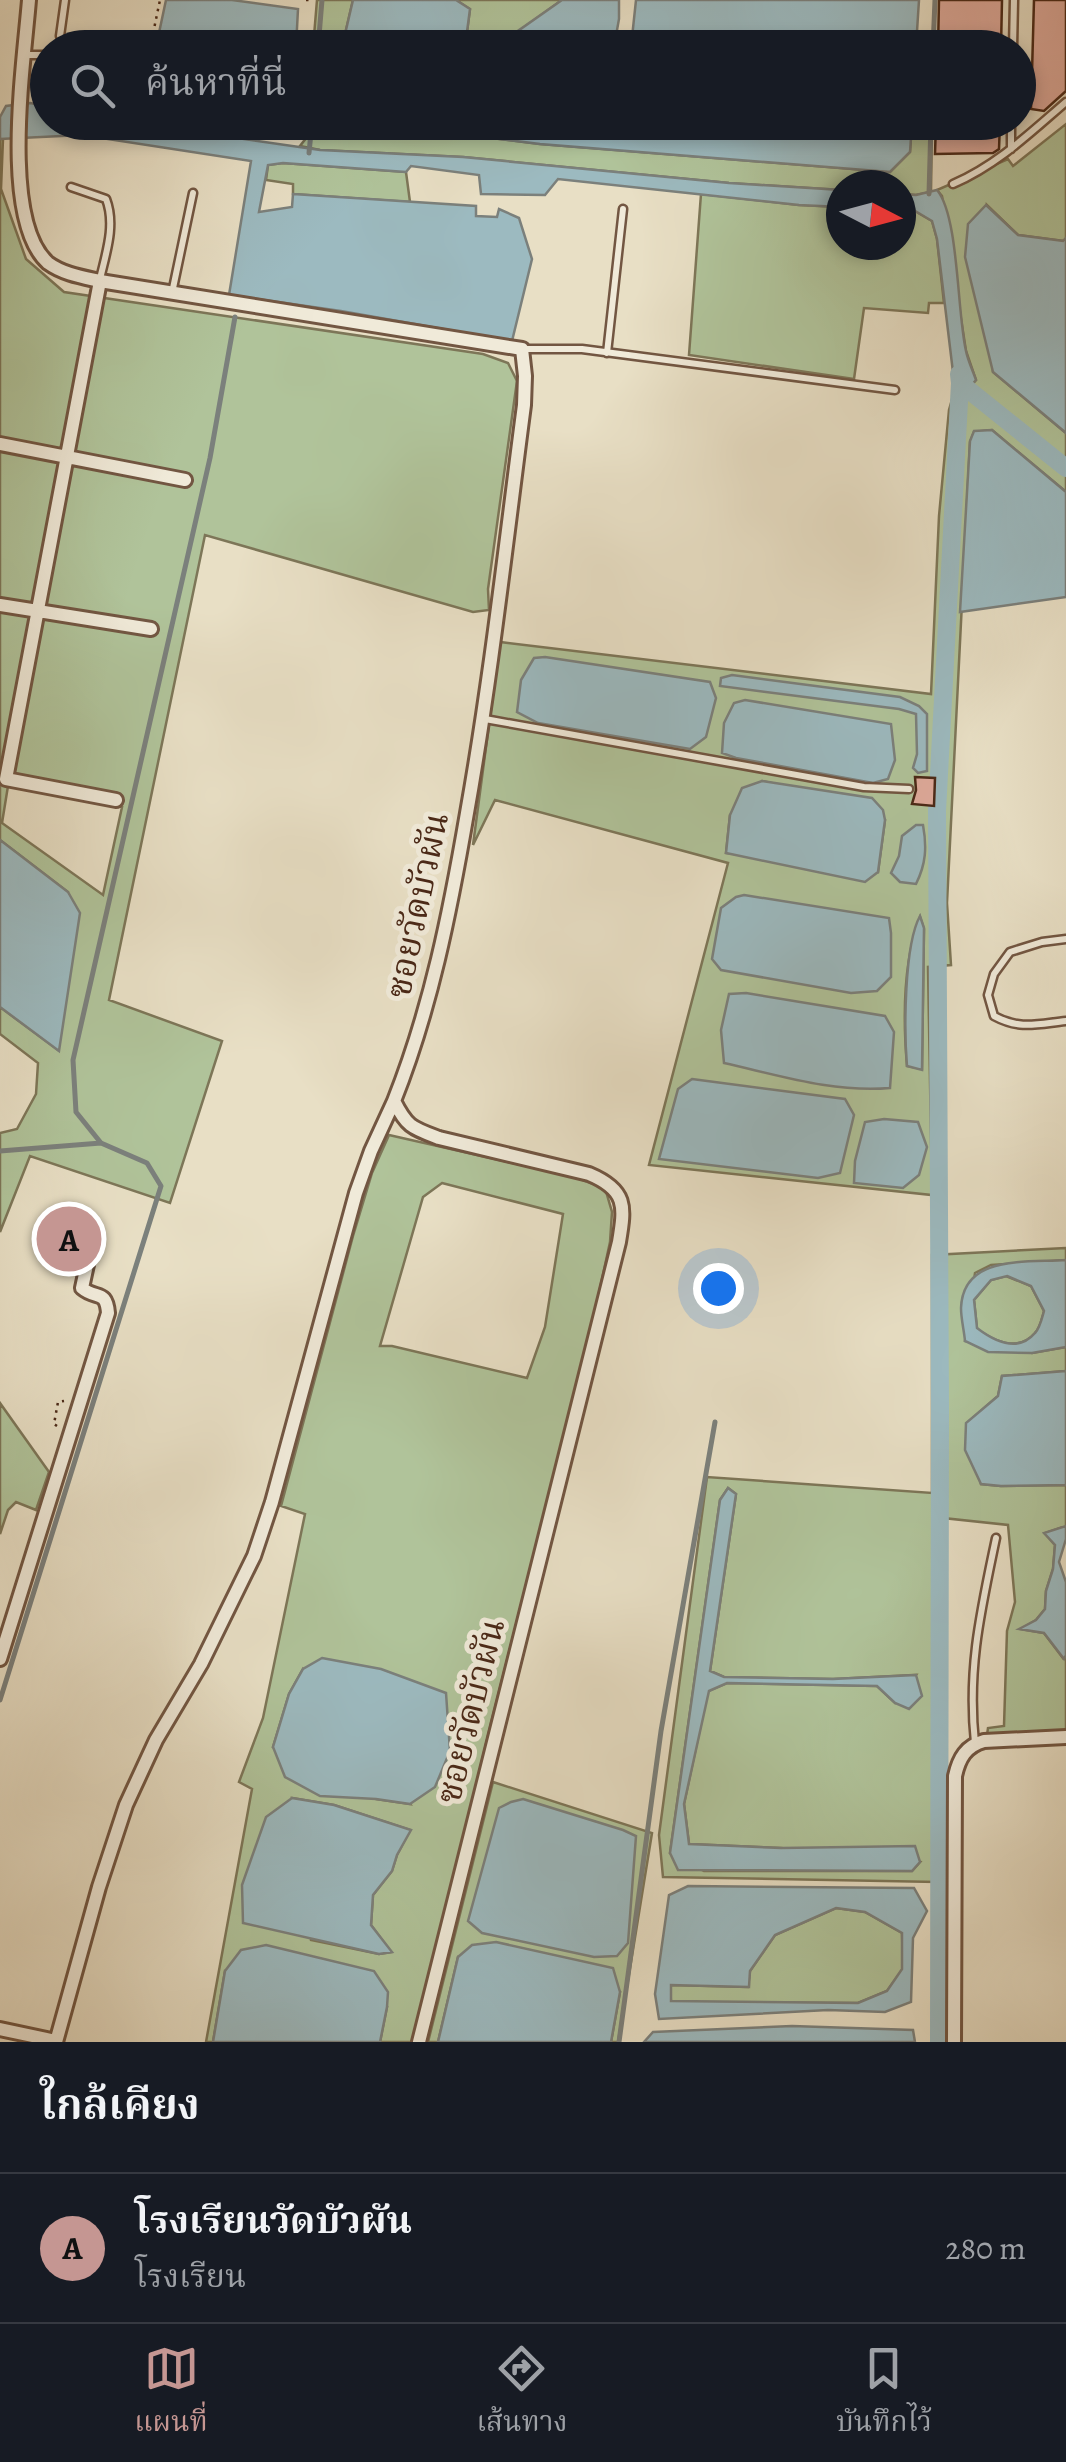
<!DOCTYPE html>
<html lang="th">
<head>
<meta charset="utf-8">
<style>
	:root { --surface:#171b24; --page:#20242c; --text:#f1f3f6; --muted:#9ea1a6; --line:#363941; --accent:#c59692 }
	body { margin:0; font-family:Alegreya,"Noto Serif Thai",serif; background:var(--page); color:var(--text) }
	.compass { position:absolute; left:826px; top:170px; width:90px; height:90px; border-radius:50%; background:var(--surface); box-shadow:0 5px 15px #0003; rotate:96deg }
	.you { position:absolute; left:718px; top:1288px; width:35px; height:35px; margin:-25px; border:8px solid #fff; border-radius:50%; background:#1a73e8; box-shadow:0 0 0 15px #1a73e833 }
	.badge { display:grid; place-items:center; width:65px; height:65px; border-radius:50%; background:var(--accent); color:#111; font-size:32px; font-weight:700 }
	.pin { position:absolute; translate:-50% -50%; border:5px solid #fff; box-shadow:0 2px 10px #0006 }
	.list { margin:0; padding:0; list-style:none }
	h2 { display:flex; justify-content:space-between; align-items:center; height:130px; margin:0; padding:0 40px; font-size:42px }
	h2 small { font-size:32px; font-weight:400; color:var(--muted) }
	.list li { display:grid; grid-template-columns:65px 1fr auto; gap:30px; align-items:center; box-sizing:border-box; height:150px; padding:0 40px; border-top:2px solid var(--line) }
	.list b { display:block; font-size:38px; white-space:nowrap }
	.list p { margin:0; font-size:32px; white-space:nowrap; color:var(--muted) }
	.list em { font-size:32px; font-style:normal; color:var(--muted) }
	.icon { flex:none; width:55px; height:55px; fill:none; stroke:currentColor; stroke-width:2; stroke-linecap:round; stroke-linejoin:round }
	.map { position:relative; flex:none; width:1066px; height:2042px; overflow:hidden }
	.search { position:absolute; background:var(--surface); box-shadow:0 5px 15px #0003; left:30px; right:30px; top:30px; height:110px; display:flex; align-items:center; gap:25px; box-sizing:border-box; padding:0 35px; border-radius:55px; color:var(--muted); font-size:38px }
	.sheet { height:280px; background:var(--surface) }
	nav { display:flex; justify-content:space-around; align-items:center; box-sizing:border-box; height:140px; border-top:2px solid var(--line); background:var(--surface); font-size:28px; color:var(--muted) }
	nav a { display:grid; justify-items:center; gap:5px }
	nav .on { color:var(--accent) }
	.map>svg:first-child { display:block }
	.green { fill:#b0c39a; stroke:#7d7658; stroke-width:2.5; fill-rule:evenodd }
	.water { fill:#9cbac0; stroke:#7b807c; stroke-width:2.5; fill-rule:evenodd }
	.lines { fill:none; stroke-linecap:round; stroke-linejoin:round }
	.stream { stroke:#7b807c; stroke-width:5 }
	.canal { stroke:#9cbac0; stroke-width:18 }
	.building { fill:#e0ab9d; stroke:#4a2817; stroke-width:2.5 }
	.service-casing { stroke:#725642; stroke-width:11 }
	.minor-casing { stroke:#725642; stroke-width:18 }
	.path { stroke:#4a2817; stroke-width:2.5; stroke-dasharray:2.5 5; stroke-linecap:butt }
	.service { stroke:#f0ead9; stroke-width:6 }
	.minor { stroke:#f0ead9; stroke-width:12 }
	.labels { text-anchor:middle; stroke-width:10; stroke-linejoin:round; paint-order:stroke }
	.street-label { font-size:35px; fill:#4a2817; stroke:#f0ead9 }
</style>
</head>
<body>
<div class="map">
<svg width="1066" height="2042" viewBox="0 0 1066 2042">
	<rect width="100%" height="100%" fill="#e8dfc5"/>
	<filter id="stains"><feTurbulence type="fractalNoise" baseFrequency=".002" numOctaves="4"/><feColorMatrix values="0 0 0 0 .2 0 0 0 0 .09 0 0 0 0 .02 0 0 0 .5 -.17"/></filter>
	<radialGradient id="worn" r=".72"><stop offset=".6" stop-color="#630" stop-opacity="0"/><stop offset="1" stop-color="#630" stop-opacity=".3"/></radialGradient>
	<path class="green" d="M317 0H353L342 47 313 48Z
		M456 0H562L495 48 465 47 470 9Z
		M468 122 466 135 540 144 890 172 910 152 912 123H932L931 192 916 195 901 194V185H841V190L729 183 463 157 320 150 300 146 307 137 308 123H350L352 124 453 134 455 123Z
		M1066 124V238L1064 241 1018 235 987 205 993 372 1066 433V492L992 430 974 432 970 442 947 903 951 965 928 967 932 1195 649 1165 728 863 495 800 473 845 500 642 931 694 939 516 949 410 955 389 965 392 976 380 966 351 942 196 937 190 1008 159 1013 166ZM762 781 800 789 885 820 878 872 726 853 730 815ZM920 917 924 929 922 1069 907 1066C903 1019 903 961 920 917Z
		M0 139H3L1 189 26 259 64 292 483 354 508 363 517 381 488 589 489 610 473 612 205 535 109 1000 222 1041 170 1203 30 1156 0 1232V1133L17 1129 36 1094 38 1063 0 1034V1007L58 1050 68 892 0 840ZM8 786 122 807 103 895 2 823Z
		M283 163 406 172 410 202 293 194V184L266 180 268 165Z
		M701 194 799 205 841 207V245H901V210L915 211 932 221 937 239 944 303H929L928 313 864 308 854 379 689 355Z
		M389 1135 574 1177 605 1188 612 1212 610 1242 589 1339 492 1719 414 2042H380L387 2007 225 1971 213 2042H206L252 1789 239 1782 263 1718 305 1514 281 1506 353 1236 372 1173ZM442 1183 563 1214 545 1327 527 1378 392 1346H380L423 1197ZM303 1669 410 1804 376 1799 273 1747 289 1694ZM292 1798 334 1805 410 1830 397 1855 392 1871 373 1895 371 1925 391 1952 379 1954 311 1940Z
		M1066 1248V1260L991 1265 975 1273 965 1341 1032 1353 1066 1347V1371L1002 1376 998 1396 967 1423 981 1484 1001 1486 1066 1485V1526L1045 1533 1055 1545 1053 1569 1046 1591 1045 1609 1036 1620 1021 1629 1044 1633 1063 1658 1066 1655V1730L987 1735 988 1728 1004 1726 1007 1631 1015 1602 1008 1525 933 1517 937 1882 663 1877 659 1835 707 1477 932 1493V1255ZM728 1488 736 1494 710 1671 724 1677 833 1679 916 1675 895 1703 877 1686 727 1683 708 1691 684 1804 689 1844 781 1848 920 1862 912 1871H704L670 1853 720 1500Z
		M1006 1276 1031 1286 1044 1311C1042 1318 1040 1328 1035 1333 1018 1353 994 1341 977 1329L974 1300 991 1280Z
		M0 1403 49 1472 36 1510 16 1502 8 1510 0 1534Z
		M493 1782 652 1833 618 2042H611L620 1992 458 1957 438 2042H428Z
		M836 1908 865 1912 902 1933 903 1969 887 1991 858 2003 671 2002 670 1985 748 1987 750 1971 775 1935Z"/>
	<path class="water" d="M166 0H232L298 9 296 47H156Z
		M353 0H456L470 9 465 47H342Z
		M562 0H619V19L614 47H495Z
		M636 0H919L916 47H631Z
		M30 103 47 106 48 122 134 123 320 150 463 157 729 183 841 190V207L799 205 558 179 545 195 481 194 479 175 411 166 406 172 283 163 268 165 259 212 292 207 293 194 476 206V216L497 217 499 209 519 218 532 259 512 341 341 311 229 295 251 161 82 135 0 139V117L6 106Z
		M468 122H912V123L910 152 890 172 540 144 466 135Z
		M937 190C959 216 957 313 966 351 968 361 973 371 976 380L965 393 955 389 937 239 932 221 915 211 901 210V194L916 195Z
		M986 205 1018 235 1063 241 1066 238V433L993 372 965 257 968 224Z
		M992 430 1066 492V597L960 612 970 441 974 431Z
		M545 657 710 682 716 698 706 737 690 749 538 723 517 712 521 680 534 658Z
		M732 675 900 697 919 706 927 714V771L918 773 913 768 917 754 916 714 899 709 720 686 721 678Z
		M745 700 891 724 895 760 888 779 873 783 736 758 722 753 724 723 734 703Z
		M762 781 872 798 883 810 885 820 878 872 865 882 726 853 730 815 742 788Z
		M916 825H923C927 847 926 864 916 884L900 882 891 873 899 856 902 836Z
		M0 840 68 892 80 913 59 1051 0 1007Z
		M744 895 889 918 891 933V977L877 991 851 993 721 970 712 959 721 908 736 897Z
		M920 916 924 928 922 1070 907 1066C904 1031 904 945 920 916Z
		M746 993 885 1016 894 1032 890 1088C834 1093 778 1075 724 1063L721 1030 729 994Z
		M692 1079 845 1099 854 1115 840 1173 818 1178 659 1159 678 1089Z
		M884 1119 918 1122 927 1147 919 1175 903 1188 854 1183 855 1161 865 1122Z
		M1066 1260V1347L1032 1353 988 1352 965 1341C964 1330 961 1319 961 1308 963 1254 1027 1263 1066 1260ZM1007 1276 1031 1286 1044 1311C1042 1318 1040 1328 1035 1333 1018 1353 994 1341 977 1328L974 1300 991 1280Z
		M1066 1371V1485L1001 1486 981 1484 965 1450 966 1423 998 1396 1002 1376Z
		M728 1488 736 1494 710 1671 724 1677 833 1679 916 1675 922 1696 909 1709 895 1703 877 1686 727 1683 709 1691 684 1804 689 1844 781 1848 915 1846 920 1862 912 1871 678 1870 670 1853 720 1500Z
		M1066 1526V1539L1059 1562 1066 1582V1655L1064 1659 1044 1633 1019 1629 1036 1620 1045 1609 1046 1591 1053 1569 1055 1545 1044 1533Z
		M322 1658 381 1669 446 1693 450 1751 435 1787 410 1804 376 1799 320 1796 285 1777 273 1747 289 1694 303 1669Z
		M292 1798 334 1805 411 1830 397 1855 392 1871 373 1895 371 1925 392 1952 379 1954 243 1923 242 1885 266 1817Z
		M523 1799 623 1830 636 1836 628 1943 617 1956 594 1957 482 1933 468 1921 499 1808 511 1802Z
		M688 1886 914 1888 927 1911 913 1938 911 2002 885 2012 828 2010 659 2019 655 1994 669 1895ZM836 1908 865 1912 902 1933V1969L887 1991 858 2003 671 2001V1985L749 1987 750 1971 775 1935Z
		M496 1942 613 1968 620 1992 611 2042H438L458 1957 472 1945Z
		M266 1945 374 1971 388 1992 387 2007 380 2042H213L225 1971 241 1950Z
		M792 2026 913 2030 915 2042H644L653 2032Z"/>
	<g class="lines">
		<path class="stream" d="M318 48 322 0
			M933 48 935 0
			M309 153 312 122
			M929 194 931 122
			M101 1143 76 1112 73 1060 210 458 235 317
			M0 1151 101 1143 147 1163 161 1186 0 1700
			M619 2042 661 1731 715 1422"/>
		<path class="canal" d="M959 374 960 383 1066 468
			M939 2042 940 1410 937 811 960 383"/>
	</g>
	<path class="building" d="M939 0H1002L1001 48H938Z
		M1034 0H1066V91L1044 111 1031 109Z
		M936 122H1000L999 149 993 153 935 154Z
		M915 777 935 778 934 806 912 804 916 790Z"/>
	<g class="lines">
		<defs>
			<path id="service" d="M60 36 65 0
				M1013 48 1014 0
				M24 55H48
				M1011 149V122
				M953 184C997 165 1030 133 1066 102
				M71 187 106 199C116 225 106 253 100 279
				M172 293 193 193
				M523 349H582L895 390
				M607 353 623 209
				M485 719 864 787 909 789
				M1066 939 1042 942 1010 952 994 974 988 995 994 1016C1020 1030 1037 1024 1066 1021
				M975 1743C967 1669 981 1610 996 1538"/>
			<path id="minor" d="M29 0C24 63 0 220 48 263 63 274 82 277 100 281L522 349 525 376 524 405C506 542 491 678 467 813 450 912 431 1008 394 1101 407 1127 412 1128 439 1138L589 1174C627 1190 625 1206 619 1242L419 2042
				M100 281 6 779 116 800
				M0 444 185 480
				M0 605 151 629
				M0 1659 108 1313C106 1289 96 1300 82 1288L88 1260
				M0 2029 56 2041
				M56 2042 99 1887 126 1805 156 1740 201 1664 254 1556 272 1502 356 1193 371 1151 394 1101
				M954 2042 955 1776C959 1758 966 1746 984 1741L1066 1737"/>
		</defs>
		<use href="#service" class="service-casing"/>
		<use href="#minor" class="minor-casing"/>
		<path class="path" d="M306 0H310
			M150 48 160 0
			M57 1426 54 1424 58 1402 64 1401"/>
		<use href="#service" class="service"/>
		<use href="#minor" class="minor"/>
	</g>
	<g class="labels">
		<g class="street-label">
			<text transform="translate(417 905) rotate(-78)" y="12">ซอยวัดบัวผัน</text>
			<text transform="translate(470 1711) rotate(-76)" y="12">ซอยวัดบัวผัน</text>
		</g>
	</g>
	<rect width="100%" height="100%" filter="url(#stains)"/>
	<rect width="100%" height="100%" fill="url(#worn)"/>
</svg>
<svg class="compass" viewBox="-18 -18 36 36"><path d="M0-13l5 13h-10z" fill="#e53935"/><path d="M0 13l5-13h-10z" fill="#9ea1a6"/></svg>
<div class="you"></div>
<div class="pin badge" style="left:69px;top:1239px">A</div>
<div class="search"><svg class="icon" aria-label="search" viewBox="0 0 24 24"><circle cx="10" cy="10" r="6"/><path d="M15 15l6 6"/></svg>ค้นหาที่นี่</div>
</div>
<section class="sheet">
<h2>ใกล้เคียง<small></small></h2>
<ul class="list">
<li><span class="badge">A</span><div><b>โรงเรียนวัดบัวผัน</b><p>โรงเรียน</p></div><em>280 m</em></li>
</ul>
</section>
<nav>
<a class="on"><svg class="icon" aria-label="map" viewBox="0 0 24 24"><path d="M3 6l6-2 6 2 6-2v14l-6 2-6-2-6 2zM9 4v14M15 6v14"/></svg>แผนที่</a>
<a><svg class="icon" aria-label="directions" viewBox="0 0 24 24"><path d="M12 3l9 9-9 9-9-9zM9 14v-3h6M13 9l2 2-2 2"/></svg>เส้นทาง</a>
<a><svg class="icon" aria-label="saved" viewBox="0 0 24 24"><path d="M7 4h10v16l-5-4-5 4z"/></svg>บันทึกไว้</a>
</nav>
</body>
</html>
